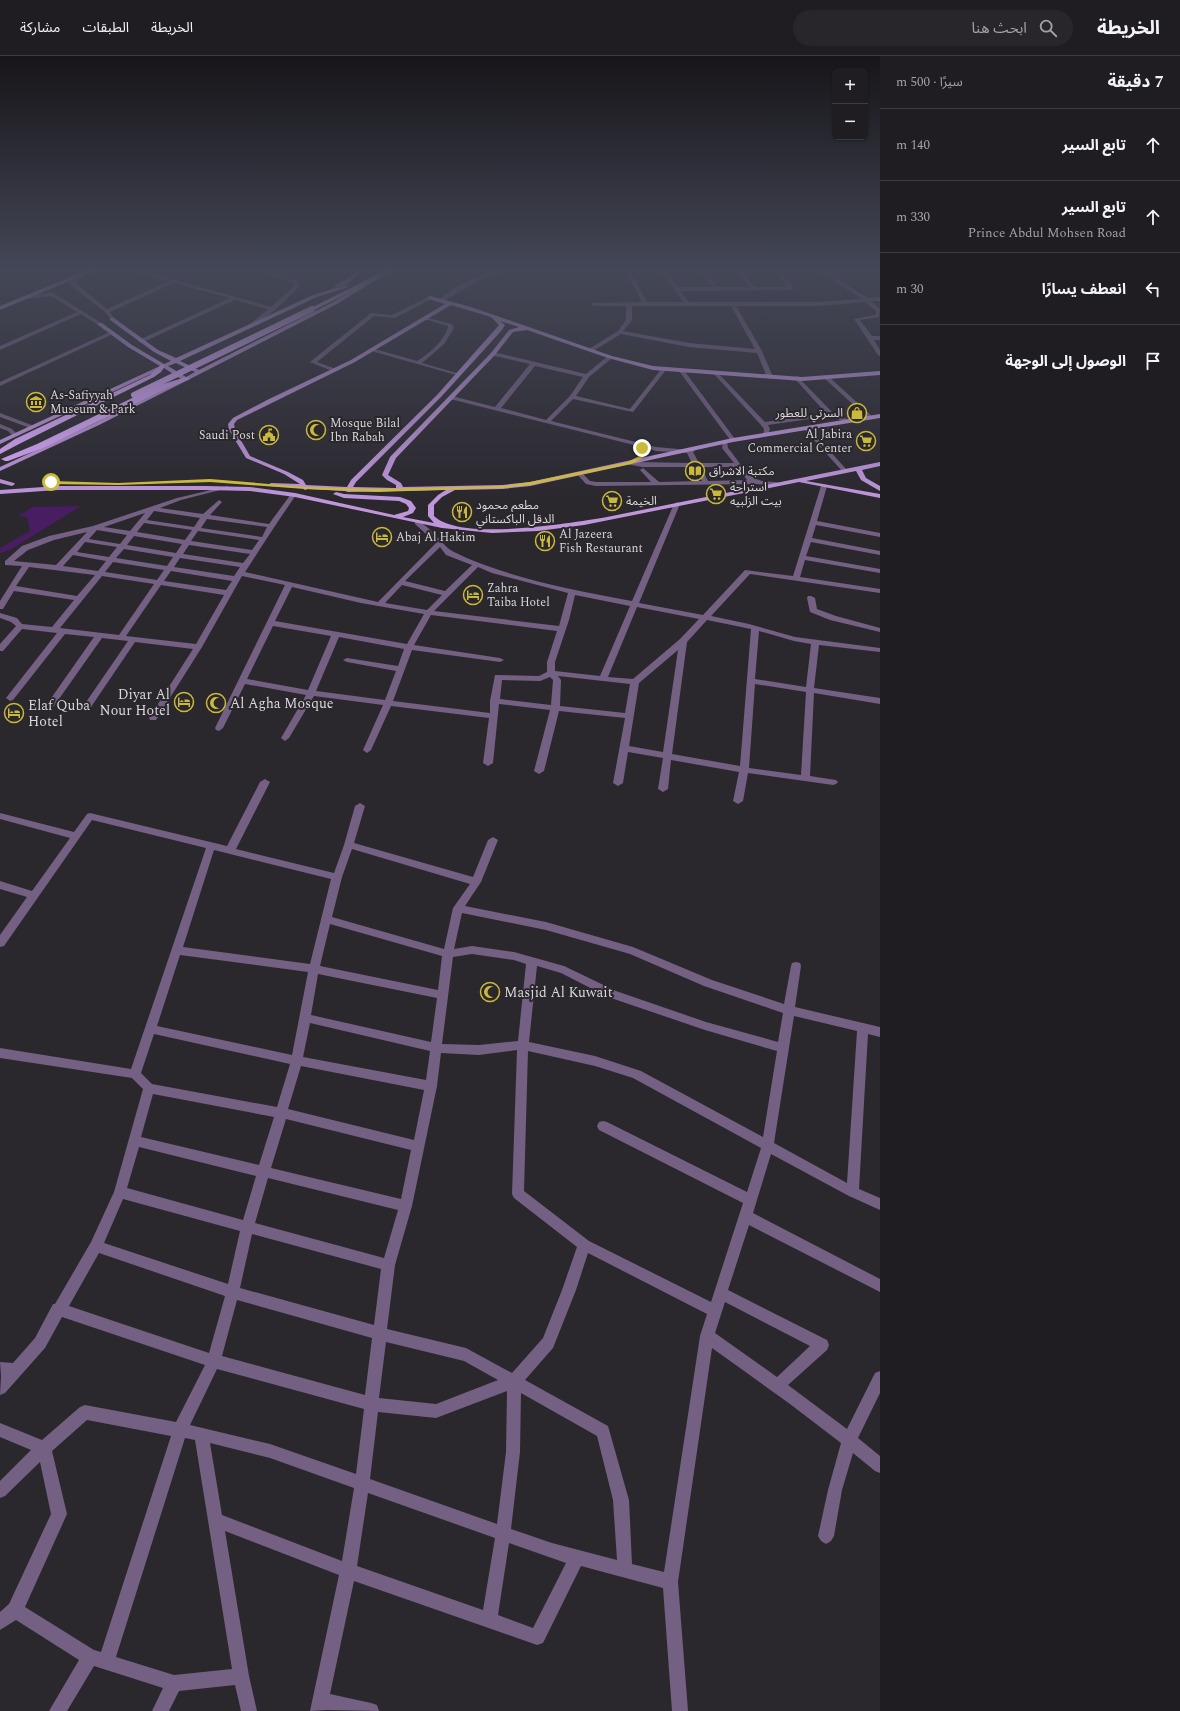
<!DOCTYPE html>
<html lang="ar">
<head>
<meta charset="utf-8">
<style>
	:root { --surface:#201d22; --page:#28262a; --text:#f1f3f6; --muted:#a2a2a5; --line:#3d3b40 }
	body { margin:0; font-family:Spectral,"Noto Sans Arabic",serif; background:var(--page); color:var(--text); direction:rtl }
	.controls { position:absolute; right:12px; top:12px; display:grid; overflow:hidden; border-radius:6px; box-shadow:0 1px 3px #0004 }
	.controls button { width:36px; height:36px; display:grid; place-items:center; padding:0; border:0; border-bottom:1px solid var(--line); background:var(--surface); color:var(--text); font:20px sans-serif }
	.stop { position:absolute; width:12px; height:12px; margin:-9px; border:3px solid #cbba39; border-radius:50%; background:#fff }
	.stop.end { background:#cbba39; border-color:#fff; box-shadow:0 1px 4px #0008 }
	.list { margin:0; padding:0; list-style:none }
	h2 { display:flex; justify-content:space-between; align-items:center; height:52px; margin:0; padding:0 16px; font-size:17px }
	h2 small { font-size:13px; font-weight:400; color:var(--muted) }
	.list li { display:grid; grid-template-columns:26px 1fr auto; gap:12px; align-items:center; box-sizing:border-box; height:72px; padding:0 16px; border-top:1px solid var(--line) }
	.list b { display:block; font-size:15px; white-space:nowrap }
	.list p { margin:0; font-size:13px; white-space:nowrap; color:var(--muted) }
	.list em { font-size:13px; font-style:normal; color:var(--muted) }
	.icon { flex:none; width:22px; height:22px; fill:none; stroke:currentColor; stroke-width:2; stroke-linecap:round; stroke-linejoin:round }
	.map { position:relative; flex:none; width:880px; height:1655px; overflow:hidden; direction:ltr }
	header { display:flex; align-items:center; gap:24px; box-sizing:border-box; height:56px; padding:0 20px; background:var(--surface); border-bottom:1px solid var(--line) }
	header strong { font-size:19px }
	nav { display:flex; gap:22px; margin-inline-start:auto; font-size:14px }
	.search { width:280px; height:36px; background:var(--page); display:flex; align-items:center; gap:10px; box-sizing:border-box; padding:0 14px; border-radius:22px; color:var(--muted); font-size:15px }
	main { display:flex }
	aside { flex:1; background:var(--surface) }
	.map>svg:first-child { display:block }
	.green { fill:#491d62 }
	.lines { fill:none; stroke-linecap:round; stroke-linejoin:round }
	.minor { fill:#746082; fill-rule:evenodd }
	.major { fill:#bf96db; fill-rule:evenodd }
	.highway { fill:#ddabff; fill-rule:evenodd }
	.highway-bridge { stroke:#ddabff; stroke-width:6 }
	.route { fill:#cbba39 }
	.labels { text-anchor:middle; stroke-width:4; stroke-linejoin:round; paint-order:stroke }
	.far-poi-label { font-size:12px; fill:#dad8db; stroke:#2a272d; text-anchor:start }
	.poi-label { font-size:14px; fill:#dad8db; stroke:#2a272d; text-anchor:start }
</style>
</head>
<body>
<header>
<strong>الخريطة</strong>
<div class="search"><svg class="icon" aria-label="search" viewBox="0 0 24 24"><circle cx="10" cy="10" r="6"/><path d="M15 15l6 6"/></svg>ابحث هنا</div>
<nav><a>الخريطة</a><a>الطبقات</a><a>مشاركة</a></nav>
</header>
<main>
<aside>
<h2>7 دقيقة<small>سيرًا · 500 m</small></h2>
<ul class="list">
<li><svg class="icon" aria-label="ahead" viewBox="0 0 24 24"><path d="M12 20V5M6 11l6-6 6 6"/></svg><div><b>تابع السير</b></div><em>140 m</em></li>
<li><svg class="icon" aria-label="ahead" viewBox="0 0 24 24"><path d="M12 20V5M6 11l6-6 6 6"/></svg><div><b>تابع السير</b><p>Prince Abdul Mohsen Road</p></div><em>330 m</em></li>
<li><svg class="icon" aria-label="left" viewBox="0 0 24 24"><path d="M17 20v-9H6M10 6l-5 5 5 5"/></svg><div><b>انعطف يسارًا</b></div><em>30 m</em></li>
<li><svg class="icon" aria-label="arrive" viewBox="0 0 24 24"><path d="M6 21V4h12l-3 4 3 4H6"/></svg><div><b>الوصول إلى الوجهة</b></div></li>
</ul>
</aside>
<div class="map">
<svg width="880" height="1655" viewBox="0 0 880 1655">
	<rect width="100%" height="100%" fill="#2a272d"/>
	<path class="green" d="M81 450 10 494 0 497V492L30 475 27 461 18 460 33 451Z"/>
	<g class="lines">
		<path class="minor" d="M129 213H138L271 251 294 230 293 226 252 213H261L297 224 300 230 275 254 253 271 248 270 268 253 235 244 141 287 138 285 139 284 230 242 174 227 110 256 115 263 112 265 105 256 69 228 70 225 80 218H84V220L75 227 107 253 169 225Z
			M518 213 495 219 478 225 442 246 437 245C459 226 490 213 518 213Z
			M621 213H627L631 216 647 246H683L660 213H665L678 231H712L699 213H704L717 231H749L736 213H741L755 231H787L773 213H778L794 232 791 234 680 235 689 246H819L862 243 816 213H822L868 242 880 241V245H871L880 253 879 261 860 264 872 280H880V284H874L880 294V300L878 299 854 263 875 259 877 256 865 246 819 250H736L762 295 773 321 770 323 767 321 757 297 689 291 621 278 593 295H589V293L618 275 626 264V250H594L592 249V247L642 246 627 218ZM632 250H731L755 293 689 287 623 275 632 264Z
			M877 213H880V215Z
			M52 236 103 268 98 269 81 258 0 294V290L77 256 51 240 27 243 24 241Z
			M428 241 433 242 395 262 374 260 317 306 336 313V315H332L310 306 371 257 392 259Z
			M424 261 452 268 454 272 444 288 422 307 460 318V320L368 294 371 292 417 305C430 297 442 287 448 272V270L424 263Z
			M110 276 115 277 0 330V326Z
			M493 296 586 318 608 300H612V302L589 321 576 340 630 353 662 312H666V314L633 356 573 343 551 365 656 391 689 394 696 392 697 393 693 396 699 407H734L722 392 723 386H727L728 392C737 402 746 420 759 424 766 427 775 424 781 428L778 430 756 428 596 430 586 428 577 418V416H581L590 425 596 426H651L640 414 643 412 659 426 702 425 694 411H642L627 408V406L639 400 642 396 634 389 450 343V341L452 340 495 351 530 308 491 299 490 298ZM535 310 583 321 570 340 546 364 501 352ZM646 392 656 395 687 397 692 407 636 406C641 403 645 401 648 396ZM701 411H737L747 424 708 425Z
			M679 313H683L735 383V385H731L679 315Z
			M716 315 765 366 826 357 795 323 794 322 797 320 833 357 851 365 848 367 830 360 768 369 770 373 768 379 763 380 764 373 761 369 714 318V316Z
			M824 320H828L873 361V363H869L824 322Z
			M0 357 34 370 35 371 30 372 0 361Z
			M0 368 12 373 18 379 13 380 8 375 0 372Z
			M804 371H808L847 414V416H843L804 373Z
			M824 428 827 430 817 465 880 477V481L816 469 812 482 880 495V499L811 486 806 500 880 513V517L805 504 800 521 880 533V537L750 518 711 560 749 568 795 581 880 592V596L819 589 814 632 880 642V648L814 637 810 720 836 724 838 726 836 728 833 729 748 717 743 745 738 748 733 745 739 716 671 704 668 733 663 736 658 733 663 702 628 696 623 727 618 730 613 727 625 662 559 655 544 715 539 718 534 715 550 654 499 648 493 707 488 710 483 707 489 662 391 650 371 694 367 697 363 694 383 649 314 640 289 682 285 685 281 682 306 639 245 628 223 672 219 675 216 674 215 672 285 529 242 520 202 591 156 664H150L149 662 193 593 135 586 89 654 86 655 82 652 128 585 102 582 54 650 51 651 47 648 94 581 65 578 13 644 10 645 6 642 57 577 22 573 3 595H0V588L16 570 11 566 0 562V557L17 562 22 568 52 571 74 544 14 535 3 553H0V545L22 510 5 509V505L22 490 49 480 93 470 177 442 228 430V432L181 444 160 452 203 458 219 444 222 446 210 459 269 468 291 438H295L296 439C278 465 262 490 245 516L378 546 436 487 415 468V466L417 465C430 469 443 491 454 496 507 522 574 534 632 545L674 448 677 446 680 448 639 547 703 559 745 514 793 520 821 430ZM154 455 200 462 194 471 147 464ZM145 457 130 475 104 471ZM207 463 267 471 262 481 201 472ZM144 467 192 474 185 484 137 476ZM97 474 127 479 120 488 89 483ZM198 475 259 484 252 494 191 485ZM87 476 56 509 14 505 28 494 54 484ZM134 480 182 488 176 497 127 489ZM85 486 117 491 109 501 77 496ZM189 489 250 498 243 507 183 498ZM440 491 446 499 472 509 445 535 405 525ZM124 493 173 501 167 510 116 502ZM73 499 106 505 98 515 63 510ZM180 502 240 511 234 520 174 511ZM113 506 164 514 157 524 105 516ZM29 511 95 519 77 540 16 530ZM478 511 492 517 568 537 559 570 434 555ZM171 515 232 525 226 534 164 525ZM102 520 154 528 119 579 60 572ZM161 529 224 539 196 588 126 580ZM402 529 442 539 427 554 385 547ZM292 531 361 547 424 558 407 588 275 565ZM575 539 630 550 600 620 555 615V606L569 564ZM637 551 699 563 680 583 633 623 608 621ZM431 559 557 575 547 606V616L539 620 495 619 490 645V657L393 645 412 594 500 606 504 604 500 602 414 589ZM707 564 751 573 740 710 672 698 687 586ZM273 570 331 580 308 634 247 623ZM759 575 794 585 811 588 806 631 755 623ZM339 581 404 593 398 610 347 602 343 604 347 606 396 615 385 644 316 635ZM678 594 663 696 629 690 639 627ZM558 620 630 628 625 657 560 650 561 624ZM550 621 553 624 551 649 500 643 502 624 540 625ZM755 628 806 636 801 719 749 712Z
			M808 540H811L815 542 817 553 836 560 880 572V576L830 564 810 556 807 542Z
			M265 723 270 726 236 793 334 817 344 789 355 750 360 747 365 750 354 787 473 821 488 784 493 781 498 784 481 826 465 850 546 866 633 891 712 924 784 948 791 910 792 907 796 906 800 907 801 910 795 951 880 971V981L868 978 859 1133 880 1142V1154L849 1140 771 1098 753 1157 880 1223V1236L749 1169 728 1234 827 1284 829 1289 827 1294 788 1329 847 1373 875 1317 880 1315V1337L858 1382 880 1400V1417L875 1415 853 1397 842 1434 834 1480 831 1485 826 1488 821 1485 818 1480 828 1434 841 1387 790 1348 712 1292 678 1526 688 1655H672L663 1532 581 1510 543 1587 537 1589 354 1525 330 1638 371 1647 377 1649 379 1655 327 1654 310 1655 339 1519 225 1475 249 1620 257 1655H241L235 1629 179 1635 169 1655H152L163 1632 94 1610 67 1655H49L79 1604 16 1564 0 1574V1556L9 1548 51 1458 40 1406 5 1440 0 1442V1425L31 1394 0 1381V1367L42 1384 80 1351 85 1349 176 1366 205 1309 62 1261 45 1292 5 1337 0 1339 1 1320 0 1306 13 1307 35 1282 53 1248H55L91 1186 114 1136 143 1033 132 1022 0 1002V992L131 1013 206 792 92 764 4 890 0 891V879L27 841 0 833V825L32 835 70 782 0 763V757L74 776 87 758 90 757 227 790 260 726ZM352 793 470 828 453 852 444 893 332 861 342 821ZM214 794 331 823 310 908 183 891ZM462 857 546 874 630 898 704 930 783 957 778 986 706 966 616 935 564 910 514 896 472 890 454 893ZM330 868 442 900 438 934 320 910ZM472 898 514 904 526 908 518 985 479 989 442 988 453 901ZM180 899 308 916 292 999 157 970ZM537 910 561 917 608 941 705 974 777 995 763 1081 641 1015 595 1000 529 986ZM318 918 437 942 431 986 311 959ZM794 960 857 975 847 1127 774 1087ZM310 967 430 995 426 1024 303 1001ZM154 978 290 1008 277 1051 152 1028 141 1017ZM517 994 512 1138 514 1142 577 1191 562 1234 543 1282 512 1317 466 1292 387 1273 395 1209 412 1150 437 1030 441 997 479 999ZM528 995 595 1010 633 1022 761 1092 747 1136 607 1066 603 1065 599 1066 597 1070 599 1074 743 1147 711 1246 589 1185 524 1135ZM301 1010 424 1034 414 1084 288 1053ZM153 1038 274 1061 259 1109 141 1081ZM286 1063 411 1094 401 1143 271 1112ZM139 1091 256 1120 243 1164 127 1132ZM268 1122 398 1154 384 1202 255 1167ZM123 1143 240 1175 228 1228 104 1187ZM252 1178 381 1213 374 1269 240 1232ZM99 1197 225 1240 209 1297 69 1250ZM588 1197 707 1258 700 1280 664 1516 632 1508 629 1444 608 1370 525 1324 553 1292 576 1234ZM237 1244 372 1282 365 1339 222 1300ZM725 1246 810 1290 777 1321 715 1277ZM386 1286 464 1305 498 1324 436 1348 379 1342ZM217 1313 364 1353 356 1418 270 1388 190 1369ZM507 1335 506 1396 497 1468 370 1423 378 1356 436 1362ZM521 1337 597 1380 613 1444 617 1504 552 1487 511 1473 520 1396ZM87 1364 171 1380 101 1596 94 1594 25 1551 67 1458 52 1395ZM185 1382 195 1384 232 1613 174 1619 116 1601ZM210 1387 270 1402 354 1432 342 1505 222 1459ZM368 1437 495 1482 483 1554 357 1510ZM509 1487 566 1507 533 1572 498 1559Z"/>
		<path class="major" d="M90 213H98L0 254V250Z
			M358 213H364C357 220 346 231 335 231V229L345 224Z
			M388 213H394L337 248 188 324 99 369 0 415V411L95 367 181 323 164 312 0 388V384L160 310 128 291 98 269V267H102L132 289 164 308 171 305 154 296 110 264V262H114L158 294 176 302 313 239 346 229 349 231 317 241 180 305 199 314 333 246ZM176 307 195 316 186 321 168 310Z
			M430 240 471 251 612 300 653 310 802 321 880 315V319L802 325 653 314 608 302 527 274 513 276 495 299 396 402 388 419 401 427 403 431 502 429 530 426 733 382 880 358V362L733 386 530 430 502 433 455 434 442 441 434 449V460C461 486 570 467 607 461L880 406V410L862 414 866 422 880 430V435L861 424 856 415 806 425 880 438V442L799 426 584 469 538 475 492 477 442 472 295 441 250 435 206 434H58L0 438V434L58 430H206L250 431 295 437 394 459 408 455 409 452 406 448 399 445 344 442 333 438 336 436 344 438 400 441 411 445 416 452 413 457 403 461 434 467 428 460V449L438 439 446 434 348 436 345 435 308 433 305 434 302 432 269 430 268 429 271 427 300 428 284 418 246 402 229 374 228 368 233 362 267 344 351 304 445 248 428 243V241ZM451 249 491 261 499 269 437 339 351 424 347 431 306 429 303 424 288 416 250 400 235 374 234 368 237 364 355 306ZM500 265 519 271 509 274 491 297 390 401 382 419 387 424 396 429V432L353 431 356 426 441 341 502 274 505 269Z
			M0 423 14 427 15 428 12 430 0 427Z"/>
		<path class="highway" d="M388 213H397L314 254 309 253Z
			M162 308 165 310 161 316 154 321 21 387 0 398V393L15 383 150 319Z
			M186 321 190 323 188 324 163 334 43 392 8 405H5L1 403 37 388 157 330Z"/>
		<path class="highway-bridge" d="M134 339 312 253"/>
	</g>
	<linearGradient id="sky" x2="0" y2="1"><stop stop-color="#171519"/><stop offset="0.48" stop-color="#444757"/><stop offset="1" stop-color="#444757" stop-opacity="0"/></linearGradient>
	<rect width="880" height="445" fill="url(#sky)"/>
	<path class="route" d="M642 390 647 396 643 402 631 408 530 429 502 432 377 436 305 433 210 426 118 429 51 428 49 426 51 425 118 427 210 423 305 431 377 433 502 430 530 426 628 406 640 400 643 396 640 392Z"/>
	<defs>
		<symbol id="museum-ring" viewBox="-11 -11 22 22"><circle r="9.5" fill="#2a272d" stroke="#cbba39" stroke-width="1.5"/><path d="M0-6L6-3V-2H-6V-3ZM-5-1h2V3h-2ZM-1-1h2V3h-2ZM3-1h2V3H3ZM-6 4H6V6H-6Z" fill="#cbba39"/></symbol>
		<symbol id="shop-ring" viewBox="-11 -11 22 22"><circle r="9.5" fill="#2a272d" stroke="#cbba39" stroke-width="1.5"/><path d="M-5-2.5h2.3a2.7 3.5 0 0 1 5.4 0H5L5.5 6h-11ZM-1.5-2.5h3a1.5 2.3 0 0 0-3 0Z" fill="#cbba39"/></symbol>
		<symbol id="mosque-ring" viewBox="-11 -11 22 22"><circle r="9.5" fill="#2a272d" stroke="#cbba39" stroke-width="1.5"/><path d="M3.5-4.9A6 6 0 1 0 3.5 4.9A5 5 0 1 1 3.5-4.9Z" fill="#cbba39"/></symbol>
		<symbol id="civic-ring" viewBox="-11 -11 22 22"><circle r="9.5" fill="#2a272d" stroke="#cbba39" stroke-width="1.5"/><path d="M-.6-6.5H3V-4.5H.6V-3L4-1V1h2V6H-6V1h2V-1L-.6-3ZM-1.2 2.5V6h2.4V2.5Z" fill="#cbba39"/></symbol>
		<symbol id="supermarket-ring" viewBox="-11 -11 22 22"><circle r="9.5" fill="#2a272d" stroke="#cbba39" stroke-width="1.5"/><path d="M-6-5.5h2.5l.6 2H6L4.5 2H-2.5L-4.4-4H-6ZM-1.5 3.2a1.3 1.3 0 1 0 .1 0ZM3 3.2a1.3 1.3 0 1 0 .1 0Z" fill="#cbba39"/></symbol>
		<symbol id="library-ring" viewBox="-11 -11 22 22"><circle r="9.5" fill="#2a272d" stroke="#cbba39" stroke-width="1.5"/><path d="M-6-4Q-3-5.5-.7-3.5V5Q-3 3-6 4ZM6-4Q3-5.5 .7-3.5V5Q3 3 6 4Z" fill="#cbba39"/></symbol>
		<symbol id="restaurant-ring" viewBox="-11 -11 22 22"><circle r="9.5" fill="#2a272d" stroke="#cbba39" stroke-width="1.5"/><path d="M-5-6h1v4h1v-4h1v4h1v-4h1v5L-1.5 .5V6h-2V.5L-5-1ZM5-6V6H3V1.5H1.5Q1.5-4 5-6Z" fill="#cbba39"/></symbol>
		<symbol id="hotel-ring" viewBox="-11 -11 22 22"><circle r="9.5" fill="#2a272d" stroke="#cbba39" stroke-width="1.5"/><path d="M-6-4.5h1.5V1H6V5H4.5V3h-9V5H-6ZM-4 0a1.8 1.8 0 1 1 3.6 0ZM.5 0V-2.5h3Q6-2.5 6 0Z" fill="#cbba39"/></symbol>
	</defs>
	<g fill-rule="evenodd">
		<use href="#museum-ring" x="25" y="335" width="22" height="22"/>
		<use href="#shop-ring" x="846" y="346" width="22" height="22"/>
		<use href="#mosque-ring" x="305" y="363" width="22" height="22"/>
		<use href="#civic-ring" x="258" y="368" width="22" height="22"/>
		<use href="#supermarket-ring" x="855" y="374" width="22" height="22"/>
		<use href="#library-ring" x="684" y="404" width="22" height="22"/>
		<use href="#supermarket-ring" x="705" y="427" width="22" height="22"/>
		<use href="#supermarket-ring" x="601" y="434" width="22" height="22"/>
		<use href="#restaurant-ring" x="451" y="445" width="22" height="22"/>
		<use href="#hotel-ring" x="371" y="470" width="22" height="22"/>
		<use href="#restaurant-ring" x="534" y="474" width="22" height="22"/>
		<use href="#hotel-ring" x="462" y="528" width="22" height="22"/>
		<use href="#hotel-ring" x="173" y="635" width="22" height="22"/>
		<use href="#mosque-ring" x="205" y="636" width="22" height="22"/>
		<use href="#hotel-ring" x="3" y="646" width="22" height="22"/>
		<use href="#mosque-ring" x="479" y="925" width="22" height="22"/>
	</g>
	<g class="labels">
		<g class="far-poi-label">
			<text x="50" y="343">As-Safiyyah<tspan x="50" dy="14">Museum &amp; Park</tspan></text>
			<text x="843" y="361" text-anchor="end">السرتي للعطور</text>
			<text x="330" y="371">Mosque Bilal<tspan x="330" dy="14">Ibn Rabah</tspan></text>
			<text x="852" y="382" text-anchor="end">Al Jabira<tspan x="852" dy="14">Commercial Center</tspan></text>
			<text x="255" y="383" text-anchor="end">Saudi Post</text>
			<text x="709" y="419">مكتبة الاشراق</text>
			<text x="730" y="435">استراحة<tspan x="730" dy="14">بيت الزلبيه</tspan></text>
			<text x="626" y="449">الخيمة</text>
			<text x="476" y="453">مطعم محمود<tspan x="476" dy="14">الدقل الباكستاني</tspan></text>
			<text x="559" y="482">Al Jazeera<tspan x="559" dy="14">Fish Restaurant</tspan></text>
			<text x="396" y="485">Abaj Al Hakim</text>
			<text x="487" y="536">Zahra<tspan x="487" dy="14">Taiba Hotel</tspan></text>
		</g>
		<g class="poi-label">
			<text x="170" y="643" text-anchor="end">Diyar Al<tspan x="170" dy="16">Nour Hotel</tspan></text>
			<text x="230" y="652">Al Agha Mosque</text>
			<text x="28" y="654">Elaf Quba<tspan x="28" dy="16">Hotel</tspan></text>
			<text x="504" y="941">Masjid Al Kuwait</text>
		</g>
	</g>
</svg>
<div class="controls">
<button>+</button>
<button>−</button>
</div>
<div class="stop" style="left:51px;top:426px"></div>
<div class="stop end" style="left:642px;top:392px"></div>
</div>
</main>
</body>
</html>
